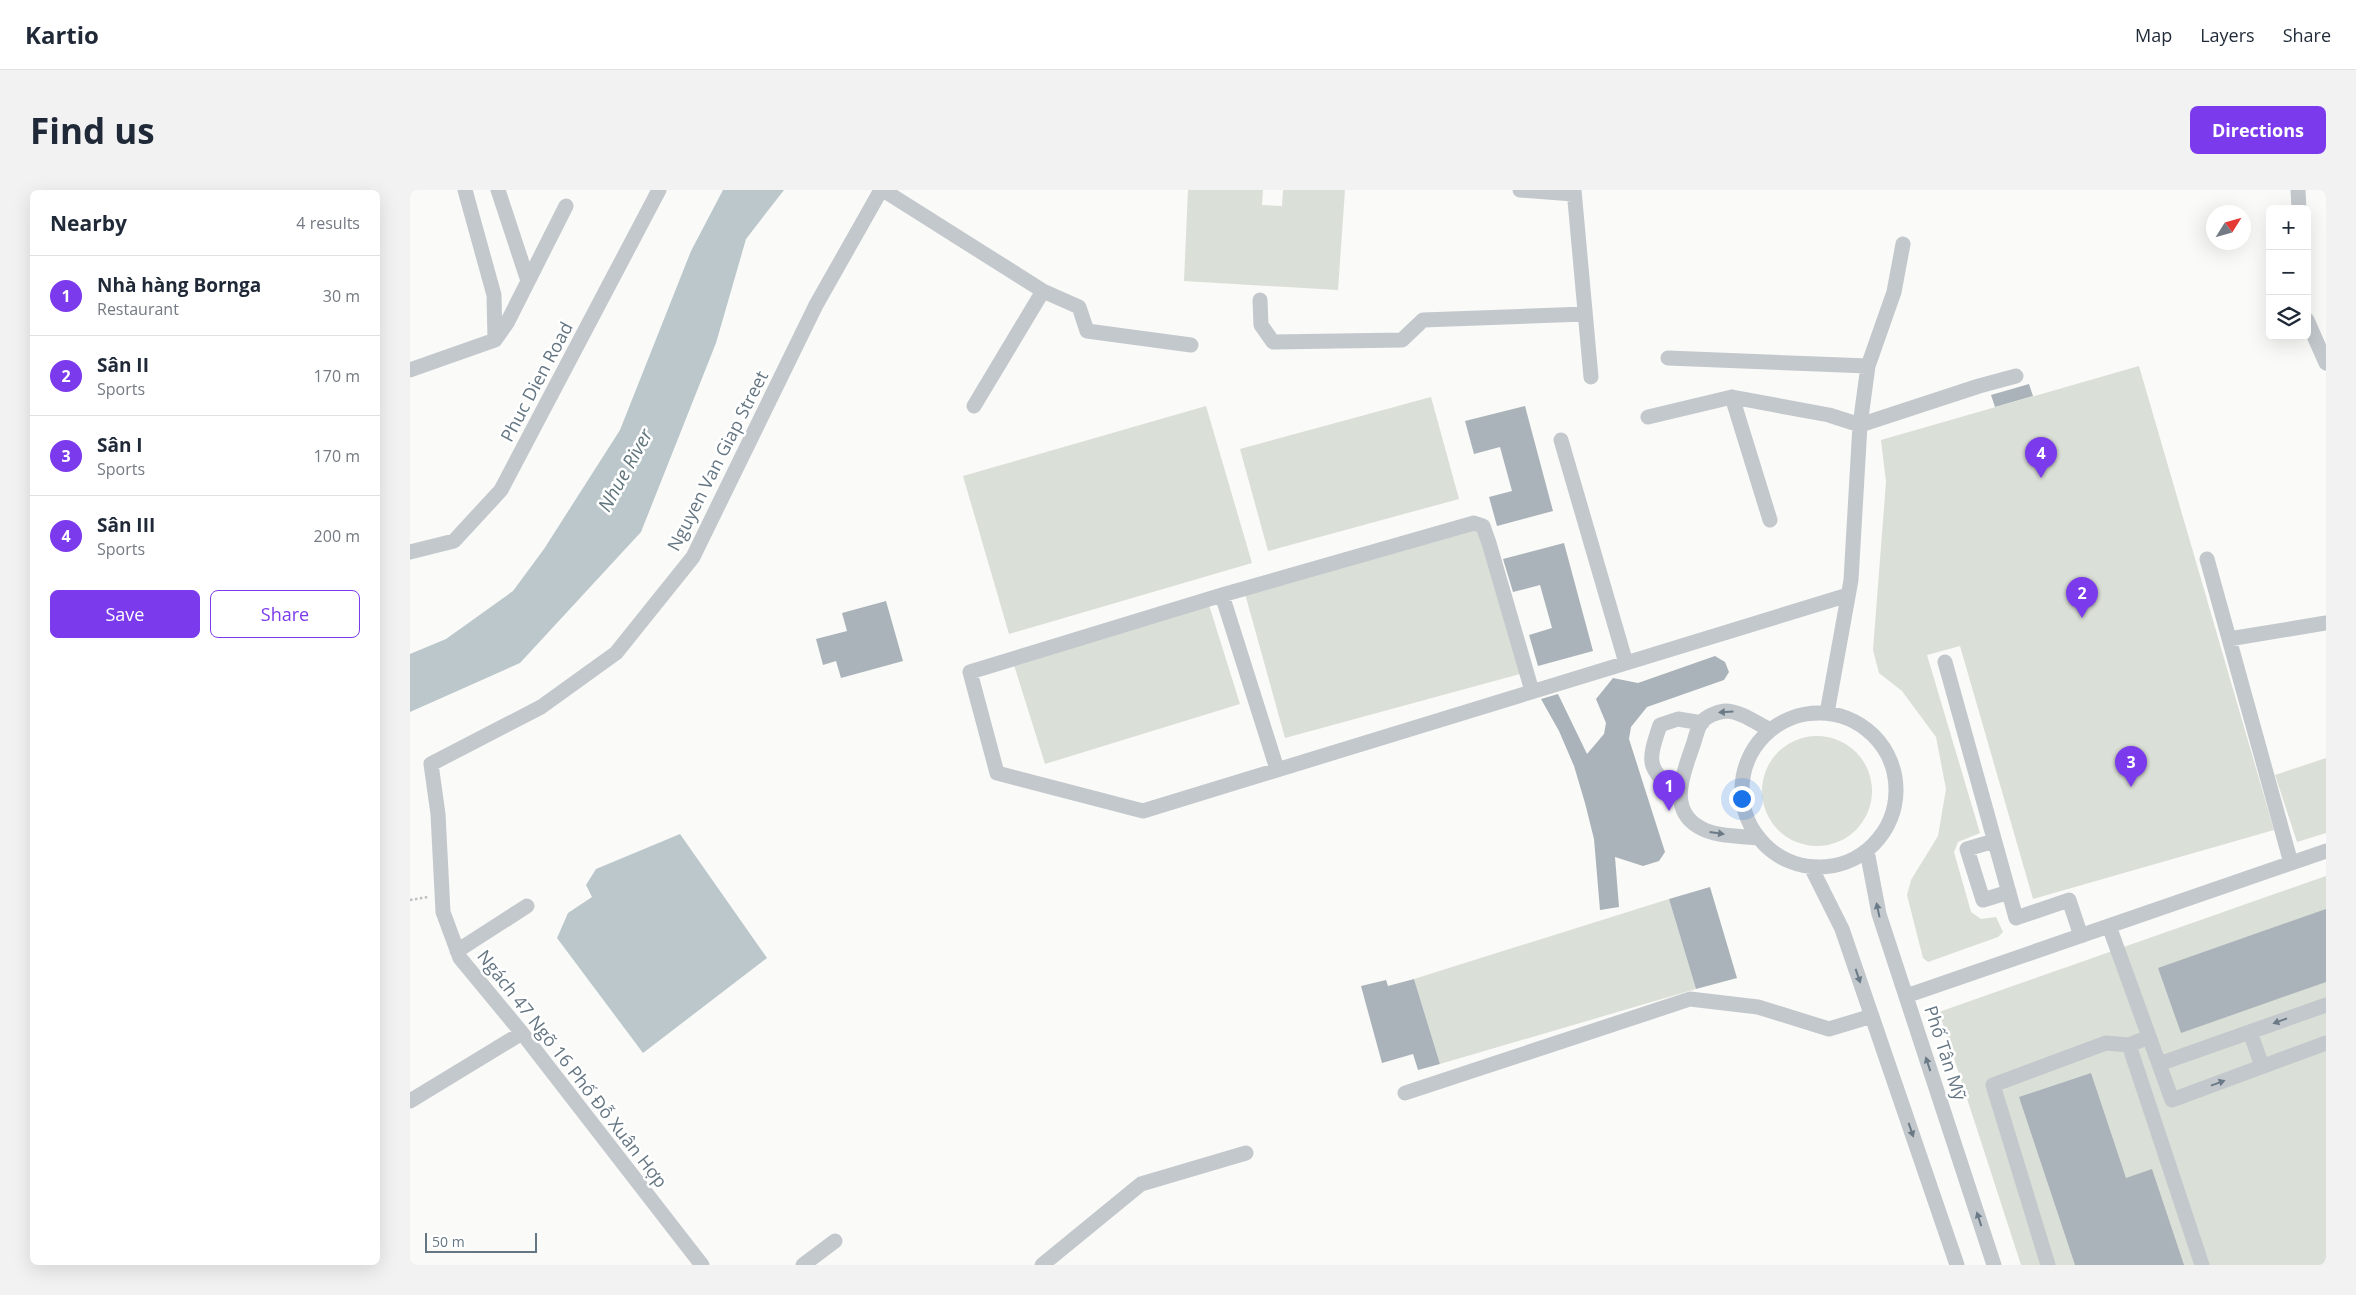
<!DOCTYPE html>
<html lang="en">
<head>
<meta charset="utf-8">
<style>
	:root { --surface:#fff; --page:#f2f2f3; --text:#1f2937; --muted:#747a83; --line:#e0e1e3; --accent:#7c3aed }
	body { margin:0; font-family:"Open Sans",sans-serif; background:var(--page); color:var(--text) }
	.controls { position:absolute; right:15px; top:15px; display:grid; overflow:hidden; border-radius:8px; box-shadow:0 5px 20px #0002 }
	.controls button { width:45px; height:45px; display:grid; place-items:center; padding:0; border:0; border-bottom:1px solid var(--line); background:var(--surface); color:var(--text); font:25px sans-serif }
	.compass { position:absolute; left:1796px; top:15px; width:45px; height:45px; border-radius:50%; background:var(--surface); box-shadow:0 5px 20px #0002; rotate:53deg }
	.scale { position:absolute; left:15px; bottom:12px; width:112px; box-sizing:border-box; padding-left:5px; border:2px solid #657683; border-top:0; font-size:14px; line-height:18px; white-space:nowrap; color:#657683; -webkit-text-stroke:4px #fff; paint-order:stroke }
	.you { position:absolute; left:1331px; top:608px; width:18px; height:18px; margin:-12px; border:4px solid #fff; border-radius:50%; background:#1a73e8; box-shadow:0 0 0 8px #1a73e833 }
	.badge { display:grid; place-items:center; width:32px; height:32px; border-radius:50%; background:var(--accent); color:#fff; font-size:16px; font-weight:700 }
	.pin { position:absolute; translate:-50% -41px; filter:drop-shadow(0 1px 2px #0008) }
	.pin::after { content:''; position:absolute; top:26px; width:18px; height:15px; background:inherit; clip-path:polygon(0 0,100% 0,50% 100%) }
	.list { margin:0; padding:0; list-style:none }
	h2 { display:flex; justify-content:space-between; align-items:center; height:65px; margin:0; padding:0 20px; font-size:21px }
	h2 small { font-size:16px; font-weight:400; color:var(--muted) }
	.list li { display:grid; grid-template-columns:32px 1fr auto; gap:15px; align-items:center; box-sizing:border-box; height:80px; padding:0 20px; border-top:1px solid var(--line) }
	.list b { display:block; font-size:19px; white-space:nowrap }
	.list p { margin:0; font-size:16px; white-space:nowrap; color:var(--muted) }
	.list em { font-size:16px; font-style:normal; color:var(--muted) }
	.actions { display:flex; gap:10px; padding:15px 20px }
	.actions a { flex:1; padding:11px 0; border:1px solid var(--accent); border-radius:8px; text-align:center; font-size:18px; color:var(--accent) }
	.actions .main { background:var(--accent); color:#fff }
	.icon { flex:none; width:28px; height:28px; fill:none; stroke:currentColor; stroke-width:2; stroke-linecap:round; stroke-linejoin:round }
	.map { position:relative; flex:none; width:1916px; height:1075px; overflow:hidden; border-radius:8px }
	header { display:flex; align-items:center; gap:30px; box-sizing:border-box; height:70px; padding:0 25px; background:var(--surface); border-bottom:1px solid var(--line) }
	header strong { font-size:24px }
	nav { display:flex; gap:28px; margin-inline-start:auto; font-size:18px }
	.intro { display:flex; align-items:center; justify-content:space-between; box-sizing:border-box; height:120px; padding:0 30px }
	h1 { margin:0; font-size:35px }
	.button { padding:12px 22px; border-radius:8px; background:var(--accent); color:#fff; font-size:18px; font-weight:700 }
	main { display:flex; gap:30px; padding:0 30px }
	aside { flex:1; background:var(--surface); border-radius:8px; box-shadow:0 5px 20px #0002 }
	.map>svg:first-child { display:block }
	.green { fill:#dadfd7 }
	.water { fill:#bbc7cb }
	.building { fill:#aab3b9 }
	.lines { fill:none; stroke-linecap:round; stroke-linejoin:round }
	.path { stroke:#bbbfc2; stroke-width:2.5; stroke-dasharray:2.5 2.5; stroke-linecap:butt }
	.minor { stroke:#c3c8cc; stroke-width:15 }
	.oneway { fill:#6a7a87 }
	.labels { text-anchor:middle; stroke-width:5; stroke-linejoin:round; paint-order:stroke }
	.street-label { font-size:18px; fill:#657683; stroke:#fff }
	.water-label { font-size:19px; font-style:italic; fill:#60757c; stroke:#fff }
</style>
</head>
<body>
<header>
<strong>Kartio</strong>
<nav><a>Map</a><a>Layers</a><a>Share</a></nav>
</header>
<div class="intro"><h1>Find us</h1><a class="button">Directions</a></div>
<main>
<aside>
<h2>Nearby<small>4 results</small></h2>
<ul class="list">
<li><span class="badge">1</span><div><b>Nhà hàng Bornga</b><p>Restaurant</p></div><em>30 m</em></li>
<li><span class="badge">2</span><div><b>Sân II</b><p>Sports</p></div><em>170 m</em></li>
<li><span class="badge">3</span><div><b>Sân I</b><p>Sports</p></div><em>170 m</em></li>
<li><span class="badge">4</span><div><b>Sân III</b><p>Sports</p></div><em>200 m</em></li>
</ul>
<div class="actions"><a class="main">Save</a><a>Share</a></div>
</aside>
<div class="map">
<svg width="1916" height="1075" viewBox="0 0 1916 1075">
	<rect width="100%" height="100%" fill="#fafaf8"/>
	<path class="green" d="M778 0H853L852 15 872 16 873 0H935L928 100 774 91Z
		M1729 176 1864 640 1623 709 1550 456 1517 465 1570 643 1548 652 1544 662 1561 722 1571 729 1586 727 1593 742 1588 747 1518 772 1513 768 1497 705 1501 690 1528 646 1536 599 1526 547 1492 501 1469 483 1463 460 1476 292 1471 250Z
		M1021 207 1049 309 858 361 830 259Z
		M796 216 842 373 599 444 553 286Z
		M1070 336 1110 484 875 548 834 400Z
		M799 415 830 514 635 574 604 475Z
		M1352 601a55 55 0 1 1 110 0a55 55 0 1 1-110 0Z
		M1916 568V643L1887 652 1865 585Z
		M1916 686V1075H1611L1529 822Z
		M1259 709 1286 799 1030 874 1004 789Z"/>
	<path class="water" d="M313 0H374L336 49 306 153 231 342 110 473 0 522V464L36 449 103 401 134 359 210 240 281 61Z
		M270 644 357 768 233 863 147 748 158 723 182 707 176 695 186 679Z"/>
	<path class="building" d="M1619 194 1623 206 1585 217 1581 205Z
		M1115 216 1143 321 1087 336 1079 307 1102 301 1090 257 1064 264 1055 231Z
		M1154 353 1183 461 1128 476 1119 445 1142 438 1130 395 1103 402 1093 369Z
		M476 411 493 471 431 488 426 471 413 475 406 449 437 441 432 423Z
		M1305 466 1315 472 1319 482 1314 490 1237 517 1221 537 1219 549 1255 662 1249 671 1233 676 1205 667 1209 717 1190 720 1184 649 1175 613 1164 576 1149 541 1131 509 1148 504 1177 564 1194 544 1196 533 1186 509 1203 488 1228 493Z
		M1300 697 1327 788 1286 799 1259 709Z
		M1916 719V792L1771 843 1748 778Z
		M1004 789 1030 874 1008 880 1003 864 972 873 951 796 976 790 978 796Z
		M1681 883 1716 988 1742 979 1774 1075H1665L1609 907Z"/>
	<g class="lines">
		<path class="path" d="M0 710 18 707"/>
		<path class="minor" d="M55 0 84 105 85 150
			M88 0 118 91
			M473 0 633 101 564 216
			M1110 0 1163 4
			M1164 0 1181 187
			M1888 0 1889 19
			M633 101 669 117 677 141 781 155
			M850 110 851 135 863 152 992 150 1013 130 1175 124
			M1897 130 1916 173
			M1258 168 1458 176
			M0 180 85 150 97 133 156 16
			M1322 207 1360 330
			M1238 227 1322 207 1419 225 1450 235 1569 196 1606 186
			M1151 250 1216 473
			M0 362 44 351 91 300 249 0
			M1797 369 1881 673
			M812 405 867 579
			M1819 449 1916 433
			M1535 472 1606 728 1659 710 1671 746
			M1122 501 1079 353 1073 336 1064 333 812 405 560 482 587 583 733 621 1438 405
			M1417 523 1441 390 1450 235 1458 176 1484 102 1493 54
			M1332 600a77 77 0 1 1 154 0a77 77 0 1 1-154 0Z
			M1269 606C1238 577 1236 576 1250 535L1268 529 1292 533
			M1349 648C1331 646 1305 647 1289 637 1258 619 1273 584 1282 558 1285 550 1287 539 1291 533 1296 526 1307 522 1315 521 1331 521 1346 533 1360 540
			M1584 651 1557 659 1573 710 1599 702
			M1457 661 1469 724 1584 1075
			M1401 677 1432 739 1547 1075
			M1699 736 1762 910 1916 853
			M47 761 117 716
			M1496 806 1916 661
			M1840 842 1852 876
			M1719 855 1792 1075
			M1749 874 1916 815
			M995 903 1280 809 1348 817 1419 839 1462 826
			M0 911 112 843
			M292 1075 112 843 50 768 33 722 28 624 21 574 131 517 206 463 283 367 406 115 471 0
			M393 1075 425 1051
			M632 1075 731 994 836 963
			M1638 1075 1583 895 1696 853 1719 855 1739 847"/>
	</g>
	<defs><path id="oneway-solid" d="M-6-.8H1V-3.2L6.5 0L1 3.2V.8H-6Z" transform="scale(1.25)"/></defs>
	<g class="oneway">
		<use href="#oneway-solid" transform="translate(1316 522) rotate(177)"/>
		<use href="#oneway-solid" transform="translate(1307 643) rotate(8)"/>
		<use href="#oneway-solid" transform="translate(1468 720) rotate(-102)"/>
		<use href="#oneway-solid" transform="translate(1448 786) rotate(71)"/>
		<use href="#oneway-solid" transform="translate(1870 831) rotate(160)"/>
		<use href="#oneway-solid" transform="translate(1518 874) rotate(-108)"/>
		<use href="#oneway-solid" transform="translate(1808 893) rotate(-20)"/>
		<use href="#oneway-solid" transform="translate(1501 940) rotate(71)"/>
		<use href="#oneway-solid" transform="translate(1569 1029) rotate(-108)"/>
	</g>
	<g class="labels">
		<g class="street-label">
			<text transform="translate(127 192) rotate(-62)" y="6">Phuc Dien Road</text>
			<text transform="translate(308 271) rotate(-63)" y="6">Nguyen Van Giap Street</text>
			<text transform="translate(1535 863) rotate(72)" y="6">Phố Tân Mỹ</text>
			<text transform="translate(162 879) rotate(52)" y="6">Ngách 47 Ngõ 16 Phố Đỗ Xuân Hợp</text>
		</g>
		<g class="water-label">
			<text transform="translate(215 280) rotate(-61)" y="7">Nhue River</text>
		</g>
	</g>
</svg>
<div class="controls">
<button>+</button>
<button>−</button>
<button><svg class="icon" aria-label="layers" viewBox="0 0 24 24"><path d="M12 4l9 5-9 5-9-5zM3 14l9 5 9-5"/></svg></button>
</div>
<svg class="compass" viewBox="-18 -18 36 36"><path d="M0-13l5 13h-10z" fill="#e53935"/><path d="M0 13l5-13h-10z" fill="#747a83"/></svg>
<div class="scale">50 m</div>
<div class="you"></div>
<div class="pin badge" style="left:1259px;top:621px">1</div>
<div class="pin badge" style="left:1672px;top:428px">2</div>
<div class="pin badge" style="left:1721px;top:597px">3</div>
<div class="pin badge" style="left:1631px;top:288px">4</div>
</div>
</main>
</body>
</html>
